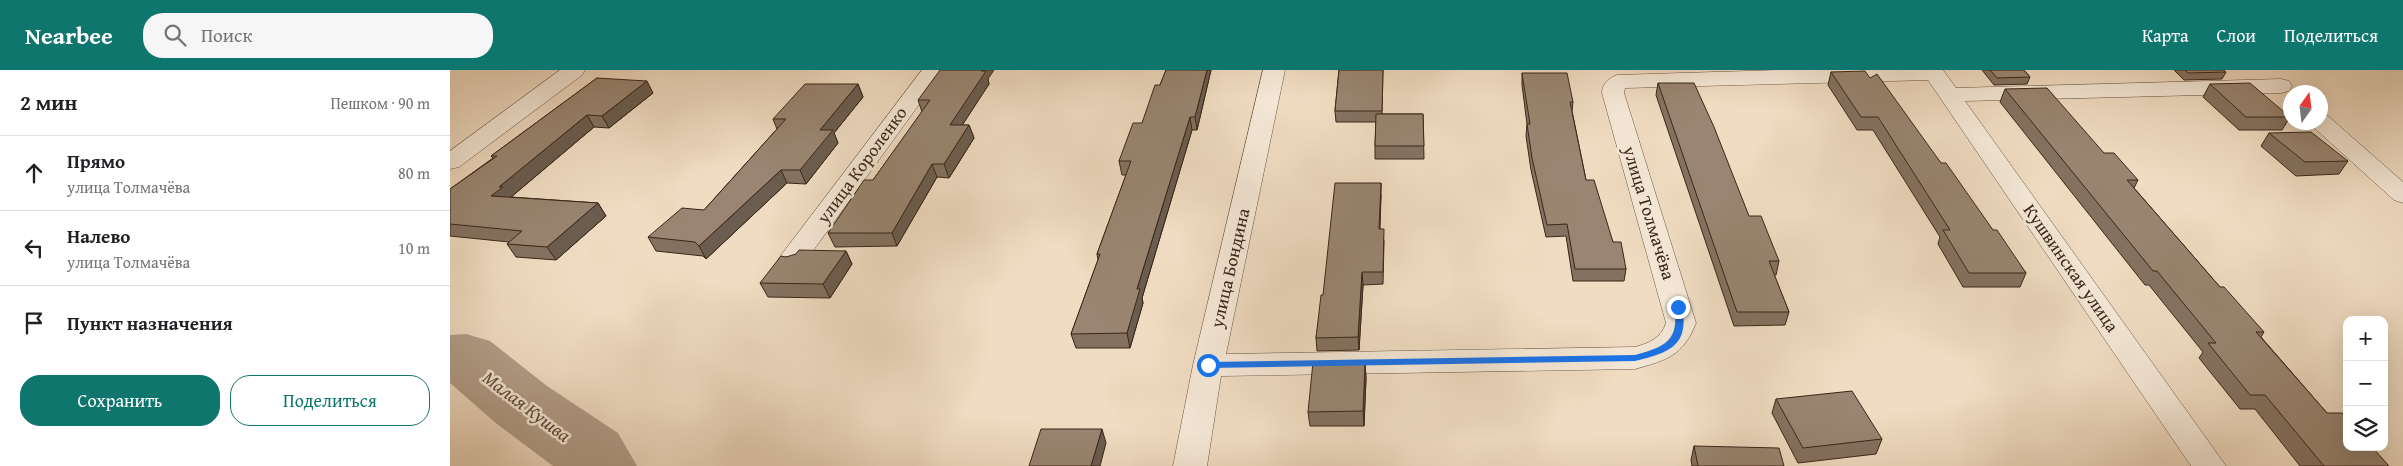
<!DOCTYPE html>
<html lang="ru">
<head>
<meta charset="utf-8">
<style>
	:root { --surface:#fff; --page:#f6f6f6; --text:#202124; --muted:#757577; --line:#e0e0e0; --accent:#0f766e }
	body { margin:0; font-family:"Gentium Book Plus",serif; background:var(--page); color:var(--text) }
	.controls { position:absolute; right:15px; bottom:15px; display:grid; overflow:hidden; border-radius:10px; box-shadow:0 5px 20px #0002 }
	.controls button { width:45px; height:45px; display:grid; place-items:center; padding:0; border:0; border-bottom:1px solid var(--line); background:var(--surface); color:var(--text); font:25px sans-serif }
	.compass { position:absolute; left:1833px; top:15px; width:45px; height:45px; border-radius:50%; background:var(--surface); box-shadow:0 5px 20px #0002; rotate:14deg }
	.stop { position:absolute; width:15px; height:15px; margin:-11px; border:4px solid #1a73e8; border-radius:50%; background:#fff }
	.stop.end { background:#1a73e8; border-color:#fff; box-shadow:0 1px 5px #0008 }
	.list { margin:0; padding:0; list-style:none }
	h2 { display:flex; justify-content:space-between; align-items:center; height:65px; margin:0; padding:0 20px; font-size:21px }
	h2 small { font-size:16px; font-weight:400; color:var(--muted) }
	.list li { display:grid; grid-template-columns:32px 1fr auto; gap:15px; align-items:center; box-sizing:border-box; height:75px; padding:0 20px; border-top:1px solid var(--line) }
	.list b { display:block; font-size:19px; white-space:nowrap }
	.list p { margin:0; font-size:16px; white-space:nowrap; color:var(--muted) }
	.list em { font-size:16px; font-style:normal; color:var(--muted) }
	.actions { display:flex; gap:10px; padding:15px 20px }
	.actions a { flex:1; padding:11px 0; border:1px solid var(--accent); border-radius:20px; text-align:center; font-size:18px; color:var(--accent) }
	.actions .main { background:var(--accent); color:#fff }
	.icon { flex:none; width:28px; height:28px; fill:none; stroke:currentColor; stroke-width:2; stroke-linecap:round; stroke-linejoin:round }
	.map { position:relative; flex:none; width:1953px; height:396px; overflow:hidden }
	header { display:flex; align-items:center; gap:30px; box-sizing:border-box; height:70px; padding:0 25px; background:var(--accent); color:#fff }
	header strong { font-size:24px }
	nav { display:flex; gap:28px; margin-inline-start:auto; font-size:18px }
	.search { width:350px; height:45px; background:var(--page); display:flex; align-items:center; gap:12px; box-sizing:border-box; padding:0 18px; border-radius:20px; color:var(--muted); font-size:19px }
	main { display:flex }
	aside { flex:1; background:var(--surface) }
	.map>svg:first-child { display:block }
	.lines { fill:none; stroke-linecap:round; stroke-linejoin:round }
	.river { fill:#b29e89; fill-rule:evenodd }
	.minor-casing { stroke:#685443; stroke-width:1 }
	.minor { fill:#f5e8d7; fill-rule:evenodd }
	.wall { fill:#847261; stroke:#3a2619 }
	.shaded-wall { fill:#6b5d4f; stroke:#3a2619 }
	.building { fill:#998571; stroke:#3a2619 }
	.route { fill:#1a73e8 }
	.labels { text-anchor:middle; stroke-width:5; stroke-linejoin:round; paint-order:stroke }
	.street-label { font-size:18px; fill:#3a2619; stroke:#f5e8d7 }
	.water-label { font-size:19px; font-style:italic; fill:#5e4a3b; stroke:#f5e8d7 }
</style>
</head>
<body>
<header>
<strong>Nearbee</strong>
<div class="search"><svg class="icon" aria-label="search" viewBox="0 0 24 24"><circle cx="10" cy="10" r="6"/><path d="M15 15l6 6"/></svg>Поиск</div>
<nav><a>Карта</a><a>Слои</a><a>Поделиться</a></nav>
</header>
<main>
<aside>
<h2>2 мин<small>Пешком · 90 m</small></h2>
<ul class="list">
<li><svg class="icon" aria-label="ahead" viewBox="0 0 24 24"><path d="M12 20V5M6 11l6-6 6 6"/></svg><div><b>Прямо</b><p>улица Толмачёва</p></div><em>80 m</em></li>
<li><svg class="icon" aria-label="left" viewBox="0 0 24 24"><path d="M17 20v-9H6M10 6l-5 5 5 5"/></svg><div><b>Налево</b><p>улица Толмачёва</p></div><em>10 m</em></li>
<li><svg class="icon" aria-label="arrive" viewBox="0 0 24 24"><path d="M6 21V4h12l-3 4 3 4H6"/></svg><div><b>Пункт назначения</b></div></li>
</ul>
<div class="actions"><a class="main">Сохранить</a><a>Поделиться</a></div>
</aside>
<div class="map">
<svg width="1953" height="396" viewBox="0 0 1953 396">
	<rect width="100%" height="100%" fill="#f0dcc2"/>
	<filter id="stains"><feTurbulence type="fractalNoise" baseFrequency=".004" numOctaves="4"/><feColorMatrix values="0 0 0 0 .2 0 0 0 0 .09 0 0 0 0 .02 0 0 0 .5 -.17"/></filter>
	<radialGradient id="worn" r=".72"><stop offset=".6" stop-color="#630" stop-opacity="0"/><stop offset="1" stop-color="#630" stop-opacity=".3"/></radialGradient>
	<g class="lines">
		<path class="river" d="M16 264 40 271 97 316 168 363 187 396H103L47 354 0 313V265Z"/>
		<defs>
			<path id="minor" d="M110 0H135L132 5 9 97 0 99V81Z
				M472 0H494L352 196 342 199 332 196 328 190 332 184Z
				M813 0H835L776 284 1185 277C1200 273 1211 268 1216 253L1152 23C1152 14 1159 8 1167 5L1330 0H1493L1506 18 1831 9 1839 11 1842 16 1839 21 1831 23 1515 31 1776 396H1741L1478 10 1175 18 1174 23 1246 253C1233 286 1217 290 1185 299L771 306 757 396H723L743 295Z
				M1870 44 1878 46 1953 112V133L1944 130 1862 56 1860 52H1870Z"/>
		</defs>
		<use href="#minor" class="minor-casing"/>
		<use href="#minor" class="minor"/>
	</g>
	<path class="wall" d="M716 0H761L747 60H742L692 228 693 233 680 278H626L621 264 648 190 647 184 676 105H672L669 91 692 53 710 15Z
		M889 0H933L932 44H973L974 89H925V76L926 52H886L885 41Z
		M1532 0H1574L1580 7 1577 14 1544 15Z
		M1724 0H1774L1776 2 1772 9 1734 10Z
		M1381 2 1420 8 1491 93 1576 203 1570 217H1513L1488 174 1490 167 1423 60H1407L1378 15Z
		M1072 3 1123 32 1122 41 1136 110 1163 172 1176 199 1174 211H1123L1116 166 1096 167 1081 100 1076 66 1077 54 1072 15Z
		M147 8 203 23 159 58 144 57 61 127 148 133 156 146 106 190 66 187 57 174 59 172 0 166V119L43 88 41 86Z
		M538 9 539 14 512 55H519L524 68 499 108 487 107 447 176 385 177 378 163 423 110 472 42 468 30Z
		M1208 13 1329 191 1326 205H1324L1339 242 1335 255 1284 256 1206 25Z
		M408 14 413 27 384 63 388 73 356 114 337 113 256 189 253 186 206 181 198 167 254 140 327 59 323 49Z
		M1760 14 1840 47 1832 60H1789L1753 27Z
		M1555 19 1654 83 1688 110 1684 118 1770 217 1814 262 1811 267 1877 343 1939 396H1850L1805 339H1790L1749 288 1753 282 1699 215H1695L1550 32Z
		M1819 63 1898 91 1889 104 1846 106 1811 76Z
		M931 125 930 159 934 171 933 214 913 215 909 280 867 281 866 268 873 225Z
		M396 181 402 194 380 228 318 227 310 213 336 187Z
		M906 294H915L916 308 914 356H860L858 342Z
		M1326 329 1432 369 1426 384 1348 393 1322 343Z
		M1244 376 1334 396H1242L1241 390Z"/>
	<path class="shaded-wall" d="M532 0H544L538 9 539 14 504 68 500 55Z
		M757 0H761L747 60 745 47Z
		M197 11 203 23 159 58 152 46Z
		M408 14 413 27 384 63 388 73 356 114 350 100 370 60Z
		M137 45 144 57 60 128 41 126 49 117Z
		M740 47 742 60 692 228 693 233 680 278 677 263 687 219Z
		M519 55 524 68 499 108 494 94Z
		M482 94 487 107 447 176 442 163Z
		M331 100 337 113 256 189 249 176Z
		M931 113V125L929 171V159Z
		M148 133 156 146 106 190 97 177Z
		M396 181 402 194 380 228 373 214Z
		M912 202 913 215 909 280 908 267Z
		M915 294 916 308 914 356 913 341Z
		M652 359 656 373 650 396H641Z"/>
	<path class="building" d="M490 0H532L531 1H536L500 55H519L494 94H482L442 163H378L414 110H423L480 30H468Z
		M716 0H757L745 47H740L687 219H690L677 263 621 264 650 184H647L681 91H669L683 53H692L705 15H710Z
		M889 0H933L932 41H885Z
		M1540 0H1574L1580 7 1547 8Z
		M1735 0H1774L1776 2 1738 3Z
		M1415 1 1420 8 1427 4 1491 93H1496L1543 160H1547L1576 203H1519L1493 160H1500L1428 47H1411L1381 2Z
		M1072 3H1117L1123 32H1120L1136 110H1144L1163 172H1171L1176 199H1125L1117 154 1097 155 1082 88 1077 54H1080Z
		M147 8 197 11 152 46 137 45 49 117H53L41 126 148 133 97 177 57 174 72 161 0 154V119L47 86H41Z
		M1208 13H1244L1264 57 1299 146H1311L1329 191H1319L1339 242H1287Z
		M1800 13 1840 47H1796L1760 14Z
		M355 14H408L370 60H383L350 100H331L249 176 245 172 198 167 232 138 254 140 336 49H323Z
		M1597 18 1654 83H1664L1688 110H1677L1770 217H1774L1814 262H1806L1877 343H1892L1897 349V377H1922L1939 396H1874L1815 325H1800L1758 273H1766L1707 201H1703L1555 19Z
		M926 44H973L974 76H925Z
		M1861 62 1898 91 1855 92 1819 63Z
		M885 113H931L929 159H934L933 202H912L908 267 866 268 871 225H873Z
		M349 180 396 181 373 214 310 213 331 186 336 187 346 184Z
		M906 291V294H915L913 341 858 342 863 292Z
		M1402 321 1432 369 1353 378 1326 329Z
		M591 359H652L641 396H579Z
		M1244 376 1329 378 1334 396H1248Z"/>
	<path class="route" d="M1228 234 1232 237C1240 277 1217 283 1185 291L758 298 753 295 758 292 1185 285C1214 277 1230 271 1224 237Z"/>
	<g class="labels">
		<g class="street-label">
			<text transform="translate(412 95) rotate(-54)" y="6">улица Короленко</text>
			<text transform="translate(1199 143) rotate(73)" y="6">улица Толмачёва</text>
			<text transform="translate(780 198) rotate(-77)" y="6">улица Бондина</text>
			<text transform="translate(1621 198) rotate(55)" y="6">Кушвинская улица</text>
		</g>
		<g class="water-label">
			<text transform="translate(77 336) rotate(37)" y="7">Малая Кушва</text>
		</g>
	</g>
	<rect width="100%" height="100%" filter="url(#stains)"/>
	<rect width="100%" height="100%" fill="url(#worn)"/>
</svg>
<div class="controls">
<button>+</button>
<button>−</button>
<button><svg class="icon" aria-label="layers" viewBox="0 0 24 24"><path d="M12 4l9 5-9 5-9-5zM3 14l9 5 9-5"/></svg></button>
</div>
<svg class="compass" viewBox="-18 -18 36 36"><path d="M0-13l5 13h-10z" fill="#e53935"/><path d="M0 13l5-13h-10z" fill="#757577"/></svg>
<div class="stop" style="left:758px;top:295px"></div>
<div class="stop end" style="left:1228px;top:237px"></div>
</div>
</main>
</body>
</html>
